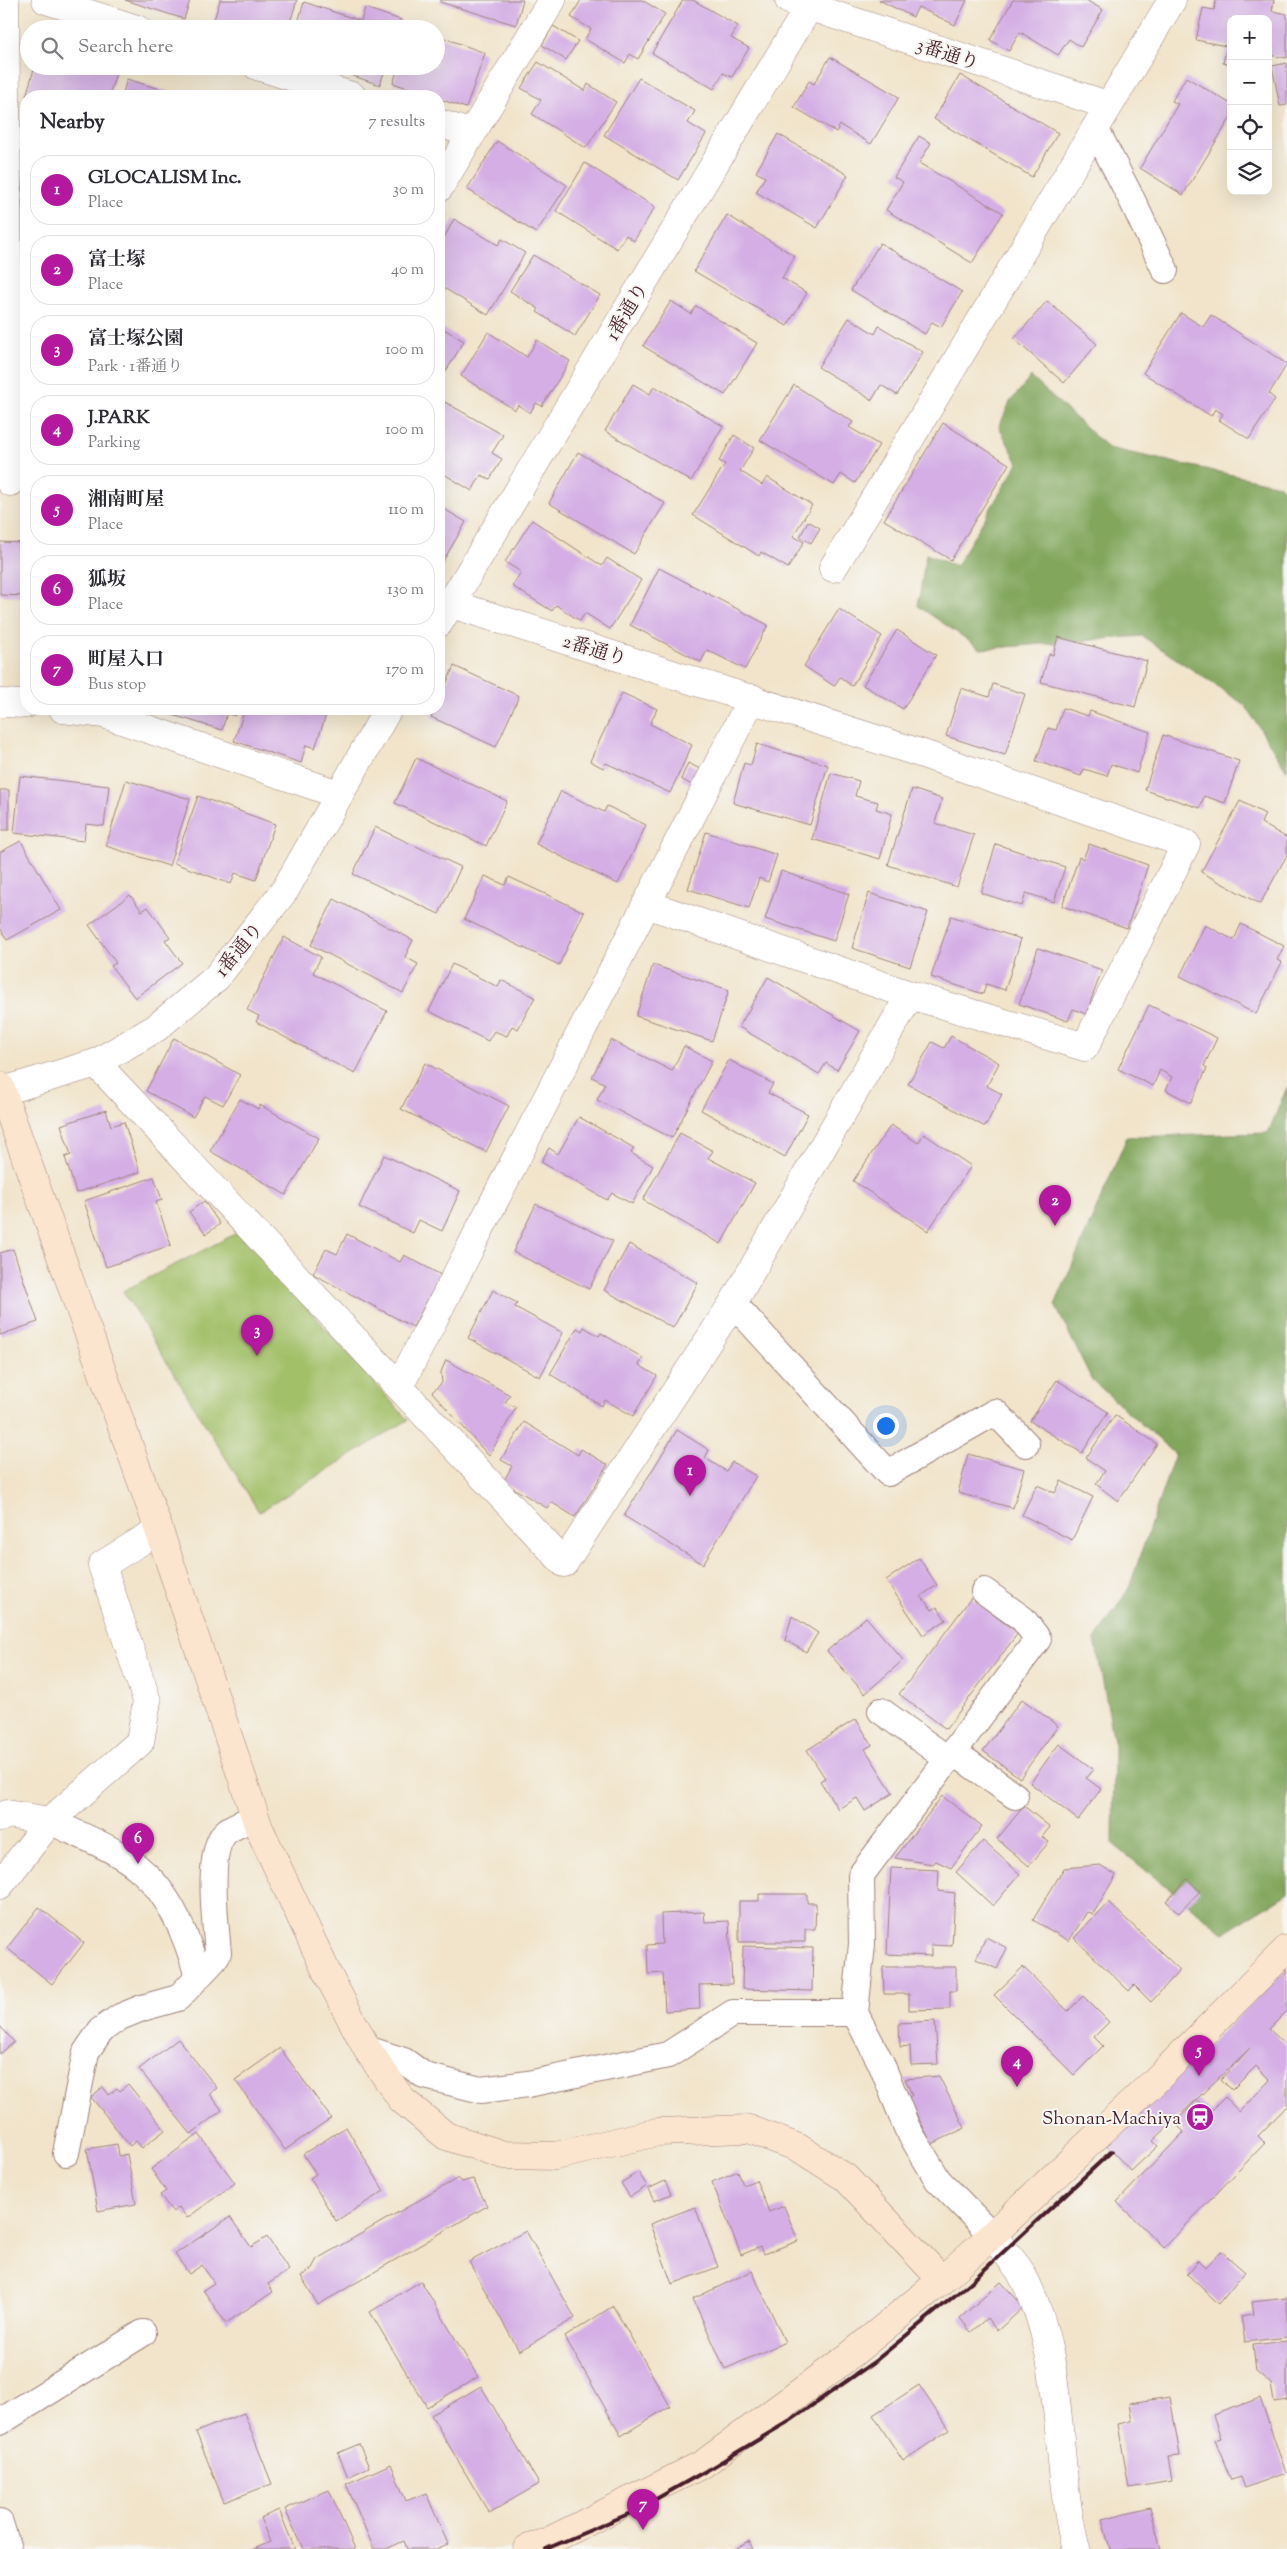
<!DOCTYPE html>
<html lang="en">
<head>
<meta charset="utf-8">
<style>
	:root { --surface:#fff; --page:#f7f7f7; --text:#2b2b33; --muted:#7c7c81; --line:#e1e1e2; --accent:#b5179e }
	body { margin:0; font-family:"Sorts Mill Goudy","Noto Serif JP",serif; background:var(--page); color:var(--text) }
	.controls { position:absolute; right:15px; top:15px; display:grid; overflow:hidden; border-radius:10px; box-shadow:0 5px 20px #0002 }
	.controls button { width:45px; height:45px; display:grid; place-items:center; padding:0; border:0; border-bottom:1px solid var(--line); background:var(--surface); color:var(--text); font:25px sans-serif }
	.you { position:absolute; left:885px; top:1425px; width:18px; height:18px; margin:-12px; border:4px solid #fff; border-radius:50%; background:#1a73e8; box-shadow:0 0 0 8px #1a73e833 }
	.badge { display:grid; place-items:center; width:32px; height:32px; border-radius:50%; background:var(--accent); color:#fff; font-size:16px; font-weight:700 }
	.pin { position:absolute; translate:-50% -41px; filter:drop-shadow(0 1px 2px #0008) }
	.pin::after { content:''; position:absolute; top:26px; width:18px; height:15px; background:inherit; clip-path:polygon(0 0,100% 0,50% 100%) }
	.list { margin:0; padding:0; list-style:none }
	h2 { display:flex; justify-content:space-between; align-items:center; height:65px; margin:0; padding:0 20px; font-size:21px }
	h2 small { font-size:16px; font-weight:400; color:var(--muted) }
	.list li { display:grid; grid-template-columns:32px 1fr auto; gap:15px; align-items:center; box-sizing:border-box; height:70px; margin:0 10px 10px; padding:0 10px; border:1px solid var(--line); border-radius:20px }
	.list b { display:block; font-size:19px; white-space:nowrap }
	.list p { margin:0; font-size:16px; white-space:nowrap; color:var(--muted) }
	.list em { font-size:16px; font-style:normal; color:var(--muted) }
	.icon { flex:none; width:28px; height:28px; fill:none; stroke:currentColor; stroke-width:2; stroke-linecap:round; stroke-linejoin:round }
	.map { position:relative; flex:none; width:1287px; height:2549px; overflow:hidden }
	.search { position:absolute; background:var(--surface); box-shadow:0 5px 20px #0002; left:20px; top:20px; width:425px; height:55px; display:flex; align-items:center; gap:12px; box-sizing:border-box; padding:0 18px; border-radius:28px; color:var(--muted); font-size:19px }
	.panel { position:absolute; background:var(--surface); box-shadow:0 5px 20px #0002; left:20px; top:90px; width:425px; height:625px; border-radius:20px }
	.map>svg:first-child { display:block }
	.green { fill:#a2c068; stroke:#76704a }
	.forest { fill:#81a65c; stroke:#666244 }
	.building { fill:#d4aee5 }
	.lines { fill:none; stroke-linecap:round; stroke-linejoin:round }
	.lane-casing { stroke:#9e827a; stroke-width:28 }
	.street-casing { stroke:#9e827a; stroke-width:29 }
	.secondary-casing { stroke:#9e827a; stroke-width:29 }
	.lane { stroke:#fff; stroke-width:26 }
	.street { stroke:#fff; stroke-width:28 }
	.secondary { stroke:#fbe5cf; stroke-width:28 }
	.rail { stroke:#4a1f2b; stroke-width:4 }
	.labels { text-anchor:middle; stroke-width:4; stroke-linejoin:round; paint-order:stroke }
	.street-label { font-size:19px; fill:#4a1f2b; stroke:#f6f6f2 }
	.poi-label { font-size:19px; fill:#4a1f2b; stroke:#f6f6f2; text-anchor:end }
</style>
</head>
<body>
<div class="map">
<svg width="1287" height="2549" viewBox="0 0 1287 2549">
	<rect width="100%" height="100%" fill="#f6f6f2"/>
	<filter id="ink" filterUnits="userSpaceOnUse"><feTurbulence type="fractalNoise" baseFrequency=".02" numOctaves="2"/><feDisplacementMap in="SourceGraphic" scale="10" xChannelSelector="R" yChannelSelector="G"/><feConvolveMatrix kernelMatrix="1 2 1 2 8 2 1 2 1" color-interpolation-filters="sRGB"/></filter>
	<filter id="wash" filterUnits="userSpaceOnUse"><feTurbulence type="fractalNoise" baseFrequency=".0096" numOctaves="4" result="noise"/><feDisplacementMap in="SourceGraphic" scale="20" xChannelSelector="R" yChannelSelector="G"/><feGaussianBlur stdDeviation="1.12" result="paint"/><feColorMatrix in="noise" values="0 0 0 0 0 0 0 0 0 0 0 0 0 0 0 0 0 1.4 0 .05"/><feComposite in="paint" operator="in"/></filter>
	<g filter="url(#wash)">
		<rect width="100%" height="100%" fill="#f1e4ca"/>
		<path class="green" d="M239 1232 408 1420 259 1512 123 1291Z"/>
		<path class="forest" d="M1031 377 1108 448 1279 485 1287 491V771L1245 705 1142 636 981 649 918 606 926 554 956 566 1018 463 999 427 1010 402Z
			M1287 1087V1894L1224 1933 1113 1844 1114 1741 1095 1640 1129 1588 1175 1454 1092 1380 1055 1305 1127 1137 1268 1133Z"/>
		<g id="blocks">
			<path class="building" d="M125 0H190L184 19Z
				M220 0H297L288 29H230L213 23Z
				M440 0H523L516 25 440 2Z
				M581 0H642L665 14 638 59 630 54 625 63 585 39 591 29 571 17Z
				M683 0H693L738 26 731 38 749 48 732 77 723 73 714 89 652 53Z
				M879 0H967L955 25 918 7 913 17Z
				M1013 0H1086L1103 10 1081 47 1069 39 1058 55 1020 32 1009 51 990 40Z
				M1216 0H1274L1272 11 1287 14V58L1268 55V19H1231V47L1196 40 1203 8 1214 10Z
				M304 2 361 21 365 8 401 20 398 29H296Z
				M553 26 578 41 566 60 542 45Z
				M436 35 485 53 466 108 439 99V96H432L393 83 399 66H436Z
				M1226 50 1231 51V65L1223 63Z
				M830 57 899 97 871 144 840 125 836 132 794 107 809 81 814 84Z
				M538 62 585 91 588 84 616 102 586 148 532 114 541 100 521 88Z
				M1287 63V105L1280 106 1272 66Z
				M35 66H118L109 96H26Z
				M323 66H386L380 85Z
				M960 75 1058 133 1032 177 934 119Z
				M1186 77 1231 104V117L1183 195 1140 168 1178 104 1172 101Z
				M639 78 695 111 688 123 706 134 678 180 604 135Z
				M127 79 183 96H122Z
				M778 134 848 175 817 228 756 192 765 177 756 172Z
				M919 136 931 143 919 163 1003 213 972 263 886 210 903 182 894 177Z
				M497 141 567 185 536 233 467 189Z
				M585 163 655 207 634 241 626 235 617 249 556 211Z
				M26 174V204L22 203 26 192 21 190Z
				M727 215 795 256 782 278 807 293 787 326 694 271Z
				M454 219 498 245 502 239 525 253 488 315 439 285V233L445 236Z
				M880 243 962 292 941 327 932 322 925 334 851 290Z
				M533 255 600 295 575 336 537 312 539 309 510 291Z
				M671 301 691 314 696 306 757 343 725 395 643 346Z
				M1047 301 1097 344 1064 383 1014 339Z
				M1181 313 1203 327 1211 315 1287 364 1269 394 1275 399 1249 439 1219 420 1223 414 1215 409 1211 416 1143 373Z
				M849 318 875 334 879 326 923 352 897 395 881 385 872 400 818 367Z
				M439 326 464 341 439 383Z
				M488 332 527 357 537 340 570 361 542 406 536 403 530 413 518 405 515 410 461 376Z
				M633 384 650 394 654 386 723 426 691 481 605 431Z
				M794 385 853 422 849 427 879 445 855 483 841 474 834 485 760 440Z
				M445 402 503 435 492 453 502 459 490 479 481 475 472 491 439 471V412Z
				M943 423 1009 464 951 560 884 520Z
				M734 435 754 448 740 471 762 485 767 477 812 505 793 536 804 542 788 568 761 552 759 556 693 515 725 464 719 461Z
				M578 452 665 503 634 554 549 503Z
				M439 506 466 522 439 568Z
				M532 520 602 566 607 558 641 580 610 629 585 613 580 621 556 605 552 611 512 586 521 572 505 562Z
				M808 521 820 528 811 543 800 537Z
				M0 542 26 543V596L0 595Z
				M659 568 768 625 745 669 707 650 701 662 630 625Z
				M839 609 882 636 852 686 840 677 834 686 804 666Z
				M897 630 936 655 903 709 863 685Z
				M1058 637 1147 661 1135 707 1041 682 1049 654 1053 655Z
				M454 666 519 696 496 747 431 717 435 709H439V700Z
				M993 684 1025 694 1005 755 946 736 961 688 989 697Z
				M622 693 657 709 650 724 692 745 670 793 606 763 603 768 590 761Z
				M1063 708 1088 716 1090 711 1150 732 1137 773 1111 764 1107 776 1084 769 1081 776 1036 761 1048 728 1056 730Z
				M153 709H238L235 716 227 713 222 730Z
				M245 709H328L315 748 306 745 301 763 234 741Z
				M1163 735 1239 761 1225 803 1204 796 1200 808 1145 790Z
				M757 744 828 765 810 825 733 803 744 763 751 765Z
				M416 758 507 801 486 846 395 803Z
				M688 763 700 769 692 785 681 779Z
				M831 773 859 781 855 796 878 802 876 809 892 814 880 859 812 839Z
				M20 776 109 786 104 826 86 824 84 841 14 833Z
				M126 780 190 799 169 866 106 846Z
				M912 789 942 799 935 823 974 835 957 887 888 865Z
				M0 790H9V830H0Z
				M561 791 604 812 607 806 646 825 618 884 536 844Z
				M198 796 275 824 256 880 235 873 231 884 174 863Z
				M1240 801 1265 814 1261 823 1287 838V855L1260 904 1201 872Z
				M375 827 461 867 439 914 353 874Z
				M706 832 777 855 768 882 759 878 749 908 688 889Z
				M21 841 61 910 7 940 0 928V852Z
				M996 844 1065 867 1054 902 1026 893 1022 906 981 893Z
				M1089 844 1148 865 1127 928 1062 906 1079 857 1083 859Z
				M781 871 849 894 834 941 765 919Z
				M485 876 505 885 509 877 584 912 559 965 464 919Z
				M869 893 928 912 910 967 852 948Z
				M130 895 142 911 148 907 170 937 165 940 182 963 135 998 111 966 116 963 89 925Z
				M334 899 413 940 405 957 418 964 403 993 311 945Z
				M951 916 1021 939 1005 990 986 984 983 994 931 977Z
				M1241 924 1284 946 1277 960 1282 962 1256 1014 1180 976 1205 925 1234 940Z
				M284 937 321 957 313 973 387 1011 355 1074 256 1022 259 1016 247 1010Z
				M1038 948 1102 970 1086 1014 1073 1009 1068 1021 1019 1004Z
				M452 964 498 987 501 980 535 997 518 1029 512 1026 507 1036 494 1031 488 1041 429 1011Z
				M653 965 729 990 712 1041 636 1016Z
				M768 977 860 1031 837 1070 826 1063 819 1074 739 1027Z
				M1149 1005 1217 1038 1204 1066 1207 1068 1191 1103 1166 1090 1172 1077 1160 1070 1153 1086 1118 1069Z
				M951 1036 999 1063 987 1086 1002 1094 985 1127 908 1084 932 1042 944 1048Z
				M174 1038 240 1075 223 1105 205 1096 193 1117 146 1091Z
				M611 1040 672 1071 684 1046 712 1061 672 1138 597 1100 605 1084 592 1077Z
				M729 1060 773 1084 768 1093 808 1114 785 1157 701 1110Z
				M425 1063 509 1106 486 1152 401 1109Z
				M240 1099 258 1109 260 1105 319 1138 286 1195 210 1151Z
				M106 1110 111 1126 124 1122 140 1172 76 1193 65 1157 71 1155 61 1125Z
				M579 1117 634 1148 631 1153 653 1166 632 1204 612 1193 607 1200 541 1162 549 1148 558 1154Z
				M891 1125 918 1143 924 1134 971 1166 928 1231 853 1181Z
				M680 1133 713 1151 708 1158 755 1183 721 1244 643 1200Z
				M384 1155 460 1191 442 1231 419 1220 413 1233 359 1207Z
				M154 1177 162 1200 156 1202 171 1245 106 1267 84 1201Z
				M204 1201 220 1224 206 1234 189 1212Z
				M536 1204 613 1241 589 1289 513 1252Z
				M347 1234 400 1262 404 1255 441 1275 413 1327 313 1274 326 1249 337 1254Z
				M629 1244 698 1283 673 1328 604 1290Z
				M13 1249 38 1322 0 1335V1253Z
				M493 1290 517 1303 515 1307 563 1333 540 1377 468 1338Z
				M584 1327 599 1336 601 1333 643 1358 639 1365 657 1376 633 1416 605 1400 602 1406 550 1374 577 1328 582 1331Z
				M446 1360 510 1395 505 1403 516 1407 489 1456 432 1392 442 1383 441 1372Z
				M1057 1380 1108 1412 1082 1453 1030 1421Z
				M1115 1415 1157 1444 1118 1501 1096 1484 1105 1471 1086 1458Z
				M524 1422 578 1455 581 1449 608 1465 575 1517 551 1502 547 1508 503 1482 512 1466 501 1460Z
				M677 1430 709 1450 705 1458 726 1471 732 1462 756 1476 703 1564 624 1516Z
				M968 1454 1024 1469 1013 1508 958 1493Z
				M1061 1481 1093 1497 1072 1540 1022 1515 1037 1485 1055 1493Z
				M919 1558 937 1585 921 1596 932 1610 937 1607 946 1620 923 1635 886 1580Z
				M971 1598 1018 1633 946 1729 899 1694Z
				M792 1616 818 1633 806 1652 785 1640Z
				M866 1617 903 1660 865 1694 827 1651Z
				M1022 1699 1058 1726 1020 1778 983 1751Z
				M856 1719 872 1745 865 1749 893 1793 865 1811 857 1798 838 1809 820 1781 825 1778 807 1750Z
				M1059 1744 1093 1769 1086 1778 1101 1789 1078 1820 1030 1783Z
				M942 1796 982 1826 951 1868 936 1861 933 1864 895 1858Z
				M1024 1806 1050 1827 1042 1837 1049 1842 1029 1866 997 1839Z
				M983 1841 1020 1874 993 1906 956 1872Z
				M1100 1865 1116 1875 1093 1914 1087 1912 1069 1941 1033 1920 1064 1868Z
				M891 1868 939 1870 938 1891 955 1893 952 1946 931 1945V1956L887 1954Z
				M1187 1879 1200 1891 1179 1913 1166 1901Z
				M759 1894H807V1903H816L815 1929H805V1942H739V1901H759Z
				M1108 1902 1180 1970 1151 2002 1134 1985 1129 1991 1074 1938Z
				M39 1907 84 1943 52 1984 7 1948Z
				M704 1912 705 1922 729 1921 732 1984 699 1985 700 2009 665 2011 663 1973 648 1974 647 1945 662 1944 661 1914Z
				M986 1937 1007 1948 997 1969 976 1959Z
				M743 1946 813 1948 812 1991 742 1989Z
				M883 1967H956V1991H950V2009L909 2010V1994H884Z
				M1023 1967 1068 2011 1083 1996 1109 2022 1094 2037 1103 2046 1074 2075 994 1995Z
				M1287 1969V2011L1269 2029 1287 2046V2106L1258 2136 1265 2143 1164 2248 1117 2202 1184 2132 1175 2123 1197 2100 1210 2112 1225 2097 1239 2112 1270 2080 1256 2066 1232 2090 1221 2079 1250 2048 1153 2141 1158 2146 1131 2171 1106 2145Z
				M935 2021 938 2064 911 2065 910 2046 900 2047 899 2023Z
				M0 2026 14 2042 0 2054Z
				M178 2039 217 2088 210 2094 222 2110 191 2134 139 2069Z
				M280 2048 331 2118 285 2150 235 2080Z
				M939 2076 965 2128 932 2144 908 2098 912 2095 905 2079Z
				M128 2084 165 2130 142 2148 136 2141 130 2146 91 2097 103 2087 109 2095 117 2088 120 2091Z
				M346 2127 384 2191 336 2221 310 2178 316 2174 303 2154Z
				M199 2134 235 2183 187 2218 179 2207 173 2212 160 2195 166 2191 151 2169Z
				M117 2144 119 2156 127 2154 136 2204 98 2211 87 2149Z
				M738 2171 743 2185 756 2180 769 2212 784 2206 798 2241 763 2254 760 2247 741 2255 712 2182Z
				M638 2172 647 2186 630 2197 621 2183Z
				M458 2178 462 2182 473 2179 487 2206 318 2305 301 2276 311 2270 317 2259Z
				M665 2181 671 2194 654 2201 648 2189Z
				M695 2207 718 2267 672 2284 650 2224Z
				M230 2217 251 2247 267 2237 289 2270 268 2284 273 2292 226 2323 203 2290 214 2283 202 2265 189 2274 175 2254Z
				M526 2231 575 2318 519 2351 469 2262Z
				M1221 2251 1245 2272 1219 2304 1187 2274 1199 2260 1206 2267Z
				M752 2271 785 2342 725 2369 693 2299Z
				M421 2281 478 2377 427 2407 370 2312Z
				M1001 2282 1024 2307 997 2331 987 2318 971 2332 960 2318Z
				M1287 2298V2337L1245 2342 1241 2316 1254 2314 1252 2302Z
				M613 2306 670 2406 621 2436 565 2337Z
				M1287 2341V2400L1274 2402 1271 2384 1256 2371 1253 2345Z
				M919 2385 949 2430 903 2461 873 2415Z
				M481 2386 539 2484 489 2513 431 2415Z
				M1170 2397 1180 2456 1168 2457 1172 2481 1129 2488 1118 2424 1132 2421 1129 2403Z
				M1260 2398 1286 2473 1245 2488 1241 2477 1231 2480 1215 2440 1221 2438 1213 2415Z
				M244 2413 272 2484 224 2502 196 2432Z
				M359 2444 369 2467 348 2477 338 2453Z
				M391 2464 406 2501 426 2493 448 2544 436 2549H407L404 2541 386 2549H374L346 2484Z
				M329 2490 355 2549H303L285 2509Z
				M1150 2507 1161 2549H1110L1102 2519Z
				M279 2510 295 2549H254L270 2542 260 2518Z
				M749 2541 753 2549H735Z"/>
		</g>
	</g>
	<g filter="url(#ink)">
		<use href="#blocks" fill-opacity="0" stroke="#9e827a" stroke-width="1"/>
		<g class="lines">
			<defs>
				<path id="lane" d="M1095 128 1132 200 1165 270
					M733 1303 888 1473 995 1412 1026 1444
					M984 1591 1023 1619 1038 1639 861 1875 862 1944 855 2013 881 2063 907 2128 938 2180 992 2235
					M881 1711 949 1760
					M955 1753 1015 1796
					M50 1821C80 1836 119 1849 144 1873 173 1899 188 1940 198 1977
					M367 2049 404 2061 425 2076 481 2090 528 2084 668 2055 733 2013H855
					M66 2153 86 2052 101 2030 120 2017 142 2008 178 1998 213 1961 218 1953C216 1927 205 1848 227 1831 235 1825 246 1822 255 1817
					M0 2422 143 2333
					M0 2523 8 2549"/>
				<path id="street" d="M5 0 10 482
					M46 0 137 29
					M789 0 1107 105
					M257 66 352 96
					M439 123 472 134
					M439 188 552 0
					M833 568 1172 0
					M439 623 813 0
					M0 703 26 704
					M63 709 104 714 338 794
					M646 904 910 995
					M96 1063 564 1563 733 1303 910 995 1085 1047 1186 844 920 753 439 600
					M0 1092 96 1063 156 1028 216 978 285 890 388 709
					M400 1385 752 698
					M0 1818 7 1814 50 1821 140 1742 147 1701 102 1565 159 1530
					M0 1885 50 1821
					M992 2235C1001 2247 1012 2259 1020 2271 1068 2356 1052 2458 1076 2549"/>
				<path id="secondary" d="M0 1086 159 1530 259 1828 328 1975 367 2049 402 2100 446 2136 504 2155 556 2156 658 2132 749 2129 799 2148 846 2178 942 2280
					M527 2549 549 2541 703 2464 848 2357 942 2280 992 2235 1156 2080 1287 1949"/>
			</defs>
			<use href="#lane" class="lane-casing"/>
			<use href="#street" class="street-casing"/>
			<use href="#secondary" class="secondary-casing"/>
			<use href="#lane" class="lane"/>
			<use href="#street" class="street"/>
			<use href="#secondary" class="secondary"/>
			<path class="rail" d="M546 2549 633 2512 711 2468 791 2420 874 2362 970 2283 1112 2151"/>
		</g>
	</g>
	<defs>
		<symbol id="station-disc" viewBox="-11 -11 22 22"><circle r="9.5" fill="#b5179e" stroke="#f6f6f2"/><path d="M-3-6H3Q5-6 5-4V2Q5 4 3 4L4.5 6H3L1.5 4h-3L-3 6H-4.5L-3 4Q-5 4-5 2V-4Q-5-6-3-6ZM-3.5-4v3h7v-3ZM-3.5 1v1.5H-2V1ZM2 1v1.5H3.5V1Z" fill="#fff"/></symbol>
	</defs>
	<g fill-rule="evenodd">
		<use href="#station-disc" x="1184" y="2101" width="32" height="32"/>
	</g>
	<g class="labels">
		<g class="street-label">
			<text transform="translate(948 53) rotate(18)" y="7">3番通り</text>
			<text transform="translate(626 311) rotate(-59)" y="7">1番通り</text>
			<text transform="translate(595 649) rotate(17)" y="7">2番通り</text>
			<text transform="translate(238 949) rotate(-51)" y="7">1番通り</text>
		</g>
		<g class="poi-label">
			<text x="1181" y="2124">Shonan-Machiya</text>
		</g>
	</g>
</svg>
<div class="controls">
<button>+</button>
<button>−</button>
<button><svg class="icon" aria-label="locate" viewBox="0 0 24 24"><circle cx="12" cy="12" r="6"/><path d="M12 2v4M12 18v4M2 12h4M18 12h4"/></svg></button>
<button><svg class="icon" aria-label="layers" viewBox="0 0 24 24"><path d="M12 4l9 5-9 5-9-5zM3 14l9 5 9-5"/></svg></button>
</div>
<div class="you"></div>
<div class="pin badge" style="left:690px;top:1496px">1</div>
<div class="pin badge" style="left:1055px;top:1226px">2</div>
<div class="pin badge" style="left:257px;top:1356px">3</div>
<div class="pin badge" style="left:1017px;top:2087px">4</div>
<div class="pin badge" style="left:1199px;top:2076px">5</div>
<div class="pin badge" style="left:138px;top:1864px">6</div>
<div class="pin badge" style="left:643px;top:2530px">7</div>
<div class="search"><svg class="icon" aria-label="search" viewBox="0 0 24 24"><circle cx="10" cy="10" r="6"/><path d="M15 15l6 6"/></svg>Search here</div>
<section class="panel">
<h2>Nearby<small>7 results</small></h2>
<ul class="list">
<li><span class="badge">1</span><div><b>GLOCALISM Inc.</b><p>Place</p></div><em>30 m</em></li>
<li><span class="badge">2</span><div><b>富士塚</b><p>Place</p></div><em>40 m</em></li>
<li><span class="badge">3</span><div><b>富士塚公園</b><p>Park · 1番通り</p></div><em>100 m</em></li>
<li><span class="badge">4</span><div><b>J.PARK</b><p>Parking</p></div><em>100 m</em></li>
<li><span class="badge">5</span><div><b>湘南町屋</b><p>Place</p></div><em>110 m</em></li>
<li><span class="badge">6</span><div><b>狐坂</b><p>Place</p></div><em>130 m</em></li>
<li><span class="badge">7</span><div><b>町屋入口</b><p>Bus stop</p></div><em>170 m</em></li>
</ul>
</section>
</div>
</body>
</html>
